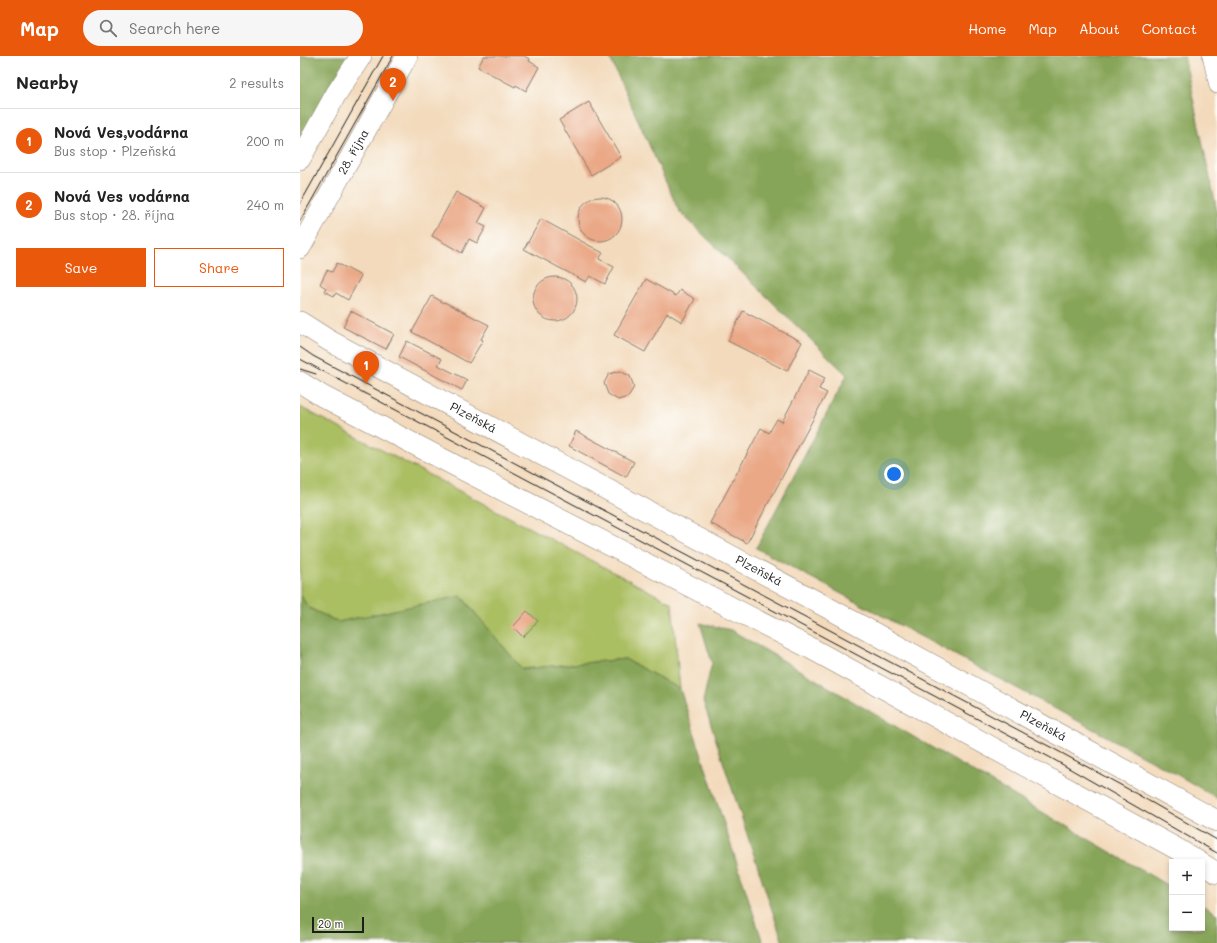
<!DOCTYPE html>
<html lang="en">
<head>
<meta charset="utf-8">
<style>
	:root { --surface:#fff; --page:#f6f6f6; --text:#222; --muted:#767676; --line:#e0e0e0; --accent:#ea580c }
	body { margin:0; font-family:Mali,sans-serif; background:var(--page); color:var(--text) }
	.controls { position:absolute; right:12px; bottom:12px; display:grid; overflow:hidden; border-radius:0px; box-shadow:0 2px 6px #0003 }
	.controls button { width:36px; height:36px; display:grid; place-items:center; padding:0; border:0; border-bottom:1px solid var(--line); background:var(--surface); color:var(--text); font:20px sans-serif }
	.scale { position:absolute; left:12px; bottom:10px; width:52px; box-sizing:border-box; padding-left:4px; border:2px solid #1c1c1c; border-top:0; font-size:11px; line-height:14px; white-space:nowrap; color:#1c1c1c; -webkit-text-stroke:3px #fdfcf7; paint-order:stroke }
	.you { position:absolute; left:594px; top:418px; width:14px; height:14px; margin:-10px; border:3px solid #fff; border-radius:50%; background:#1a73e8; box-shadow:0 0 0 6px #1a73e833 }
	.badge { display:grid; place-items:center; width:26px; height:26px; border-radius:50%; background:var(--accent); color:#fff; font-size:13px; font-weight:700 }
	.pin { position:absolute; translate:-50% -33px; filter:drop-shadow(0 1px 2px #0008) }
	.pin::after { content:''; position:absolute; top:21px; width:14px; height:12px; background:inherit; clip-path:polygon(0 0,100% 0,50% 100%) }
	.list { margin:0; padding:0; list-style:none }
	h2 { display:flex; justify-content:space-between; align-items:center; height:52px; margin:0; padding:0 16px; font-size:17px }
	h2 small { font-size:13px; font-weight:400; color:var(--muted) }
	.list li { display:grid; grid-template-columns:26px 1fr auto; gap:12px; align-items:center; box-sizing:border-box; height:64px; padding:0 16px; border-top:1px solid var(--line) }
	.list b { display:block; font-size:15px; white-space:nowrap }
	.list p { margin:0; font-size:13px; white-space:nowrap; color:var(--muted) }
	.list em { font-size:13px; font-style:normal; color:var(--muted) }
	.actions { display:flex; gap:8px; padding:12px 16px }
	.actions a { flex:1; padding:9px 0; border:1px solid var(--accent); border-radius:0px; text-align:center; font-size:14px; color:var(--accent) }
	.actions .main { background:var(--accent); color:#fff }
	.icon { flex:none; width:22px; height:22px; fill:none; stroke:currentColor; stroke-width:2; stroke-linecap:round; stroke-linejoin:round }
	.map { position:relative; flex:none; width:917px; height:887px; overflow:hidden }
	header { display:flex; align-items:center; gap:24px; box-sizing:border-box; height:56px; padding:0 20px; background:var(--accent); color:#fff }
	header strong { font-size:19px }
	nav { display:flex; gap:22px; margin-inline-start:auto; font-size:14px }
	.search { width:280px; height:36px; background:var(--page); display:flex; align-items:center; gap:10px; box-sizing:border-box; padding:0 14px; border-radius:22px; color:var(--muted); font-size:15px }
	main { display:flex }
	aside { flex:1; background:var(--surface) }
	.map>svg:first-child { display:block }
	.green { fill:#aabe62; stroke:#636d3f }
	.forest { fill:#87a558; stroke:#52603a }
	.building { fill:#eaa886 }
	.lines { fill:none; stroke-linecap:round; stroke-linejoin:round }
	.minor-casing { stroke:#887b6c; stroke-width:16 }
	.secondary-casing { stroke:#887b6c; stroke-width:22 }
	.minor { stroke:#fff; stroke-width:15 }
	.secondary { stroke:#fff; stroke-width:21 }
	.tram { stroke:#1c1c1c; stroke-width:1 }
	.labels { text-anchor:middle; stroke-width:3.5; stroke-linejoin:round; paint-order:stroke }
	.street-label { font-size:12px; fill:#1c1c1c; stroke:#fdfcf7 }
</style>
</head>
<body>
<header>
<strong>Map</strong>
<div class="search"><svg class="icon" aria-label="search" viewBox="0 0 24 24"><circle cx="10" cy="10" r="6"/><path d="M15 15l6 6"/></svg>Search here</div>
<nav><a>Home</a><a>Map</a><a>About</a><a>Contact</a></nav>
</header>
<main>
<aside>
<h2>Nearby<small>2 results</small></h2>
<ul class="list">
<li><span class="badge">1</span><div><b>Nová Ves,vodárna</b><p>Bus stop · Plzeňská</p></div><em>200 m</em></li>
<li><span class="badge">2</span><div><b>Nová Ves vodárna</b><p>Bus stop · 28. října</p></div><em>240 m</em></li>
</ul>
<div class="actions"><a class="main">Save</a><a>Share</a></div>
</aside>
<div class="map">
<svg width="917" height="887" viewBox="0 0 917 887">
	<rect width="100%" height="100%" fill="#fdfcf7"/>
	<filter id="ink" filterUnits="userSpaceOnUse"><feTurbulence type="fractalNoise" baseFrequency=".025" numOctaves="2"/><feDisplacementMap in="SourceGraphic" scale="8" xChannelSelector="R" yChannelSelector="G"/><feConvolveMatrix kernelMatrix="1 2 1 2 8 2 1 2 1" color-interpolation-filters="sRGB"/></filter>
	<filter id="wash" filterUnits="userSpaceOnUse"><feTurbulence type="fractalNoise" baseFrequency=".012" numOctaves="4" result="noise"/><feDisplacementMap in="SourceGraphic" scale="16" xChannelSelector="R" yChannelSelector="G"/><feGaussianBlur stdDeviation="0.9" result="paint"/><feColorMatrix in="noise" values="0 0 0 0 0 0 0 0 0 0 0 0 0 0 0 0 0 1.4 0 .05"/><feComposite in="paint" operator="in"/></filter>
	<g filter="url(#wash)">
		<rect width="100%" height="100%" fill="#f3dabc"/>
		<path class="green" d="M0 351 372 547 380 633 325 603 222 613 161 540 38 566 9 552 0 539Z"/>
		<path class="forest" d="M0 0H51L0 82Z
			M309 0H884L917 155V742L871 715 456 492 547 319 379 155Z
			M0 539 9 552 38 566 161 540 222 613 325 603 380 633 463 887H0Z
			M400 567 431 574 872 832V872H902V849L917 858V887H483L403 645 412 607Z"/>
		<g id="blocks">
			<path class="building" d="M184 0H224L230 3 229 5 239 11 226 35 216 29 215 31 178 11Z
				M289 46 321 101 291 119 259 64Z
				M156 136 186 152 178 167 186 171 177 187 169 183 162 197 132 180Z
				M278 163a22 22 0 1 1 44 0a22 22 0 1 1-44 0Z
				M241 163 303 197 299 203 314 211 305 228 290 220 286 226 224 193Z
				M37 207 61 220 48 244 36 237 34 240 24 235 26 232 20 228 27 214 32 216Z
				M233 243a22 22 0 1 1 44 0a22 22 0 1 1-44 0Z
				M346 223 376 240 380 234 395 243 382 266 367 257 345 296 314 279Z
				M132 240 144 247V246L189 269 181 283 183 284 169 307 112 276Z
				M51 255 94 278 86 293 43 271Z
				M443 255 502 286 487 315 428 285Z
				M107 285 142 303 138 309 167 324 162 334 99 301Z
				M509 314 525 322 519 333 527 337 447 487 410 467 461 372 469 377 477 363 482 366Z
				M320 315 330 320 334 331 328 341 318 344 308 338 304 327 309 318Z
				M276 375 334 406 326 421 269 390Z
				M227 555 238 565 223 581 213 571Z"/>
		</g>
	</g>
	<g filter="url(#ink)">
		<use href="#blocks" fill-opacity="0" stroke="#887b6c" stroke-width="1"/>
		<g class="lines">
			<defs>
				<path id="minor" d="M910 0 917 30"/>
				<g id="secondary">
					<path d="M0 103 36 38 61 0"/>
					<path id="s1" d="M0 192 107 0"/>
					<path id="s2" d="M0 266 28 284 532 554 917 765"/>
					<path d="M0 326 22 340 154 409 512 593 879 794 899 806"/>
					<path d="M902 808 917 817"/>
				</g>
			</defs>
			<use href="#minor" class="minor-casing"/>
			<use href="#secondary" class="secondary-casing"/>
			<use href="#minor" class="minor"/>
			<use href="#secondary" class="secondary"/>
			<path class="tram" d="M0 148 83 0
				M0 165 93 0
				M0 291 13 300 756 694 828 733 917 784
				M0 303 751 702 917 797
				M0 313 16 318"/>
		</g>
	</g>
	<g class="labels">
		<g class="street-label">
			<text dy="4" stroke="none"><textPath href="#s1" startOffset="110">28. října</textPath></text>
			<text dy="4" stroke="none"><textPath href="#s2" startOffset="198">Plzeňská</textPath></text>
			<text dy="4" stroke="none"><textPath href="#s2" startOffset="522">Plzeňská</textPath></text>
			<text dy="4" stroke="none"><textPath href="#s2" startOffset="846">Plzeňská</textPath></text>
		</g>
	</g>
</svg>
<div class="controls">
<button>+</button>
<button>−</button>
</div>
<div class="scale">20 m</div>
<div class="you"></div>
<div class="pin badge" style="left:66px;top:328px">1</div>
<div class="pin badge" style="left:93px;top:45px">2</div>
</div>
</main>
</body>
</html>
